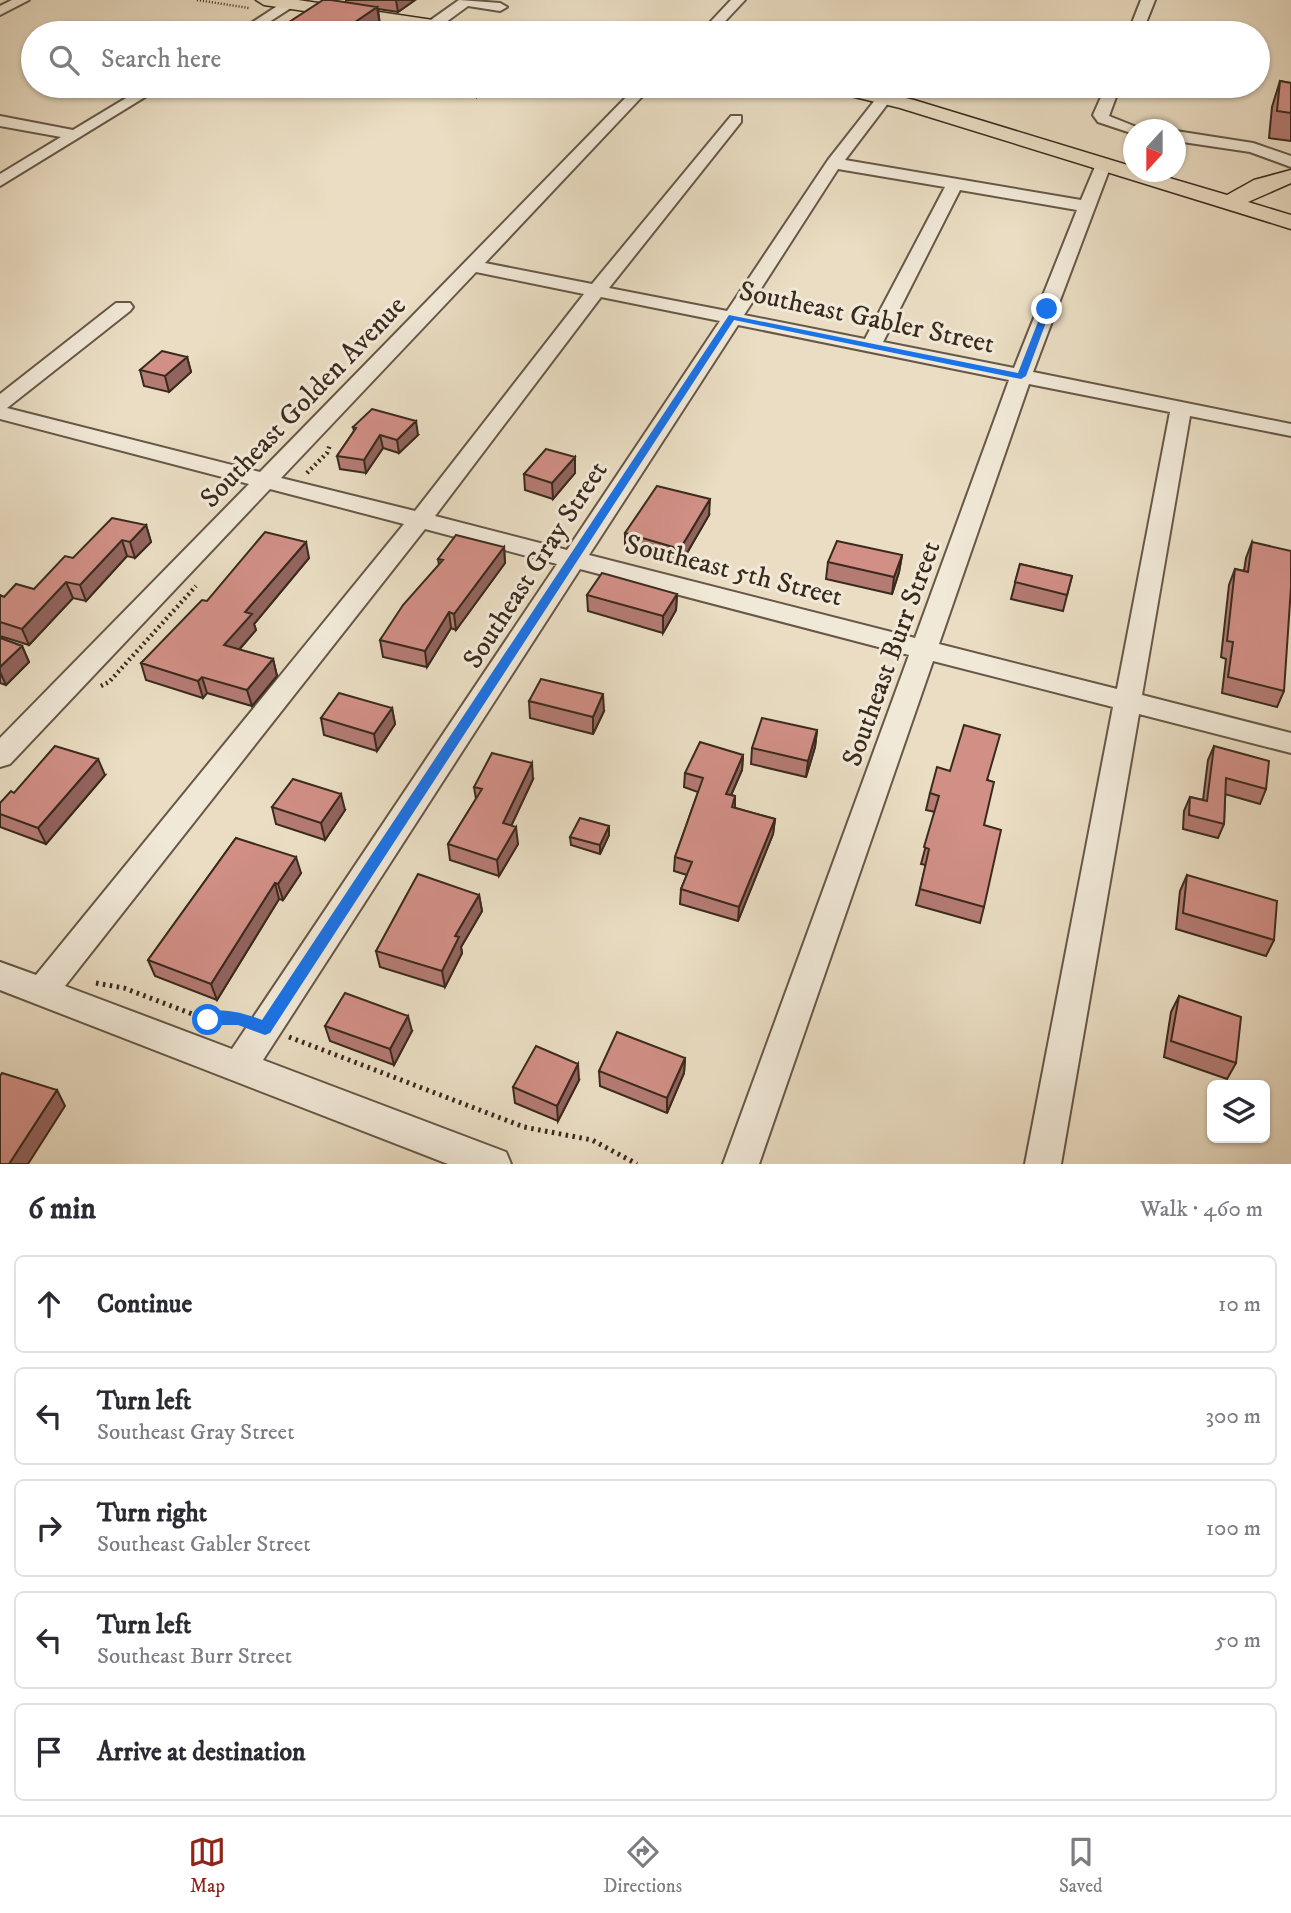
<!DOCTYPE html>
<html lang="en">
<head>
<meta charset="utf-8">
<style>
	:root { --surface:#fff; --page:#f2f2f3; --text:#2b2b33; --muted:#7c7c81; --line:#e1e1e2; --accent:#8f2418 }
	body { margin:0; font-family:"IM FELL DW Pica",serif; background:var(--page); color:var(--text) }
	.controls { position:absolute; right:21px; bottom:21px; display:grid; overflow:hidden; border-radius:10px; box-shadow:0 2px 5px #0004 }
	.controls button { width:63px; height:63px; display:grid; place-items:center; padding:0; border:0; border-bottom:2px solid var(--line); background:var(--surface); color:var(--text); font:35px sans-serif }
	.compass { position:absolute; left:1123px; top:119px; width:63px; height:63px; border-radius:50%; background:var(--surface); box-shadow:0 2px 5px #0004; rotate:201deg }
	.stop { position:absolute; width:21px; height:21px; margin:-16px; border:5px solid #1a73e8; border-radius:50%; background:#fff }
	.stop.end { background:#1a73e8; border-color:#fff; box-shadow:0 2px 7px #0008 }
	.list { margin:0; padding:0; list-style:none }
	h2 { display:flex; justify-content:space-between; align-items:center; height:91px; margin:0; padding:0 28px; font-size:30px }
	h2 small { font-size:23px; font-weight:400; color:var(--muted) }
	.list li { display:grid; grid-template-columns:46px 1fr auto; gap:21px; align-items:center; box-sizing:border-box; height:98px; margin:0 14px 14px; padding:0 14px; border:2px solid var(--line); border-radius:10px }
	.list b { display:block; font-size:26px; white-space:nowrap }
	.list p { margin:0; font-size:23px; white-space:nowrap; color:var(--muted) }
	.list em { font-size:23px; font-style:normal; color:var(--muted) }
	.icon { flex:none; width:38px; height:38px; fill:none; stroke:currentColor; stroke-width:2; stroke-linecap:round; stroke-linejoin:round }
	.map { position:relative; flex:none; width:1291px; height:1164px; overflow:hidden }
	.search { position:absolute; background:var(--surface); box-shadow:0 2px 5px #0004; left:21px; right:21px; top:21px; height:77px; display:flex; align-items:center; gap:18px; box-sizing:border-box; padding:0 24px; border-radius:38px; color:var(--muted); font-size:26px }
	.sheet { height:651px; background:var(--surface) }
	nav { display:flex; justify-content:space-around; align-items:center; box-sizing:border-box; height:98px; border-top:2px solid var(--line); background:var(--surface); font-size:19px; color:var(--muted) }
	nav a { display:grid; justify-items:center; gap:4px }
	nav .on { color:var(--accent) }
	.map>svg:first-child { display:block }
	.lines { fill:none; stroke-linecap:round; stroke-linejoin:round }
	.minor-casing { stroke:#665747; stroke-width:4 }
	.major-casing { stroke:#3a2a1e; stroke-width:3 }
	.path-far2 { stroke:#3a2a1e; stroke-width:2.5; stroke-dasharray:1 2; stroke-linecap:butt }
	.path-far1 { stroke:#3a2a1e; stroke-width:4.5; stroke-dasharray:2 3.5; stroke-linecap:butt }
	.path { stroke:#3a2a1e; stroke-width:5; stroke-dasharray:2.5 4.5; stroke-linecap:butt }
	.minor { fill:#f1e9d8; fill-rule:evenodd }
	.major { fill:#eaddc3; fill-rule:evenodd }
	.wall { fill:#b47b73; stroke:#3a2a1e; stroke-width:2 }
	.shaded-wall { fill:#92645e; stroke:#3a2a1e; stroke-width:2 }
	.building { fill:#d18f86; stroke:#3a2a1e; stroke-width:2 }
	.route { fill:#1a73e8 }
	.labels { text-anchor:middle; stroke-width:6; stroke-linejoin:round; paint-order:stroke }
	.street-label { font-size:28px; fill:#3a2a1e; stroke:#f1e9d8 }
</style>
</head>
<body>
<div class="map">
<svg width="1291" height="1164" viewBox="0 0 1291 1164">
	<rect width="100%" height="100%" fill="#eaddc3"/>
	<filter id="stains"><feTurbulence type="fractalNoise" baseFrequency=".00286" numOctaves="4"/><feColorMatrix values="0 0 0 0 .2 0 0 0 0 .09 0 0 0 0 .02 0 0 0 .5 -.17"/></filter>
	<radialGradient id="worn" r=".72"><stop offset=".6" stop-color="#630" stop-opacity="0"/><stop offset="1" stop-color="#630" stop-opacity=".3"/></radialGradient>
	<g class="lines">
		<defs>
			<path id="minor" d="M12 0H29L0 15V6Z
				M459 0 500 3 507 7 500 11 468 6 438 28H428V22Z
				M731 0H745L714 33H700Z
				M1141 0H1155L1142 33H1128Z
				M285 1 297 4 252 33H236Z
				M580 25 587 29 583 33H568Z
				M146 86H163L0 186V174L61 137 0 126V116L73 130Z
				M637 86H652L485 263 592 284 731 116H741V122L609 288 727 311 828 160 879 95 884 93 892 98 845 160 1081 200 1097 162H1109L1111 165 1033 372 1291 424V436L1190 416 1142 695 1291 733V753L1139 714 1061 1164H1025L1113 707 933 661 759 1164H723L909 655 580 569 263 1060 506 1152 511 1164H448L0 990V962L36 975 404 524 270 489 10 764 0 767V738L249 484 0 419V394L116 303H130L133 307 130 311 7 408 260 472ZM838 169 945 187 865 339 744 315ZM960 190 1077 210 1014 368 883 342ZM476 272 584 294 415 511 281 478ZM601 297 720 321 567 550 435 516ZM738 325 1009 380 915 638 589 555ZM1029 384 1170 412 1117 689 939 644ZM425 529 557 564 232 1049 65 986Z
				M1106 86H1120L1109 116 1144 130H1134V134L1098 122 1093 115Z
				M1176 131 1253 143 1291 156V167L1250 152 1176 141Z"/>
			<path id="major" d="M256 0H298L487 28 496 33H453L264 5Z
				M823 86H856L914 100 1134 167V172H1149L1227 195 1254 180 1291 170V183L1248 202 1291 215V229L900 108 826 90Z"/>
		</defs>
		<use href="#minor" class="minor-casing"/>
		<use href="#major" class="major-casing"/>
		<path class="path-far2" d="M197 0 249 8
			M502 25 558 33
			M659 97 672 86"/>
		<path class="path-far1" d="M307 473 327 453 330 445
			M101 686 109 682 196 586"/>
		<path class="path" d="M96 983 124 988 208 1020 238 1018
			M289 1037 524 1127 592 1140 637 1164"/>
		<use href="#minor" class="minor"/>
		<use href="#major" class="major"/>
	</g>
	<path class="wall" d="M346 0H415L398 12 378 9 380 25 368 33H280V28L346 2Z
		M1280 81 1291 83V141L1269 138 1272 107Z
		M415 86H489L477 97 415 87Z
		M187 357 191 372 169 392 144 386 140 370Z
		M353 427 418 435 399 453 383 448 366 473 340 469 337 456 354 431Z
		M575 457V473L553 499 525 490 524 474Z
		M709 515 680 565 625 549V533Z
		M146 525 151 542 135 558 127 556 86 601 73 598 29 645 0 636V595L4 597 34 589 73 558Z
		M1252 542 1284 691 1277 707 1222 693 1226 659 1221 657 1229 585 1235 569 1244 571 1246 558Z
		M504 547 505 563 456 630 451 628 427 667 383 657 380 640 439 565 438 559Z
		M902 555 899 572 892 594 826 579 828 562Z
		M309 558 254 624 256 630 239 650 273 659 277 676 252 706 207 693 203 698 146 680 141 663 207 601Z
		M1020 564 1072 576 1063 611 1011 599Z
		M677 594 676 610 663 633 588 611 587 595Z
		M0 638 22 646 29 662 6 685 0 683Z
		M529 701 604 711 593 734 530 718Z
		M392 708 395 724 377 751 324 735 321 718Z
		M817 730 815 747 806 777 751 764 752 748Z
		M1214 746 1266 789 1260 804 1225 794 1224 824 1218 838 1183 829 1184 811 1190 797 1203 800 1208 760Z
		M743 755 742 770 731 795 735 796V808L775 819 773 834 738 921 680 904 681 889 687 875 674 871 675 857 698 792 684 787 685 773Z
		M105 775 46 844 0 827V803L14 793Z
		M533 779 511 826 518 844 499 876 450 860 448 844 476 799 474 787Z
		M988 780 984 825V907L980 923 916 905 926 865 921 864 935 812 926 810 930 793Z
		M272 807 345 810 325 840 276 824Z
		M609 826V835L600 854 571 845 570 837Z
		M236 838 301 873 283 900 279 899 217 1000 155 976 148 960Z
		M1187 875 1274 940 1266 956 1176 929 1180 891Z
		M479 895 482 911 461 947 462 953 445 987 380 967 376 951Z
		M1179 996 1236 1063 1227 1079 1164 1057 1171 1012Z
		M325 1026 412 1031 394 1065 330 1041Z
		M685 1058 684 1073 667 1113 600 1086 599 1071Z
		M579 1080 558 1121 515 1103 513 1087Z"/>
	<path class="shaded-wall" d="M396 0H415L398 12Z
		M377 7 380 25 368 33H339Z
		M476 86H489L477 97Z
		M187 357 191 372 169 392 165 376Z
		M416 421 418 435 399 453 397 440Z
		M380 435 383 448 366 473 364 460Z
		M575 457V473L553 499 552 483Z
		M710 499 709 515 680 565V549Z
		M146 525 151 542 135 558 130 542Z
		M122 540 127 556 86 601 80 585Z
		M306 542 309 558 254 624 256 630 228 662 224 645 245 612Z
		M504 547 505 563 456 630 454 614Z
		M902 555 899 572 892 594 894 577Z
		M66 582 73 598 29 645 22 629Z
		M677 594 676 610 663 633V616Z
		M449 612 451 628 427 667 425 651Z
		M22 646 29 662 6 685 0 672V667Z
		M273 659 277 676 252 706 247 690Z
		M202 677 207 693 203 698 198 681Z
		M603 694 604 711 593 734V717Z
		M392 708 395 724 377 751 374 734Z
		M817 730 815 747 806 777 808 761Z
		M743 755 742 770 725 809 726 794Z
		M98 759 105 775 46 844 38 828Z
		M532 763 533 779 505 839 503 823Z
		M341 794 345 810 325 840 321 823Z
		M775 819 773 834 738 921 739 907Z
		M609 826V835L600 854V845Z
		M516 827 518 844 499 876 497 860Z
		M296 857 301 873 283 900 278 884Z
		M275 883 279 899 217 1000 211 984Z
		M479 895 482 911 461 947 462 953 445 987 442 971 455 936Z
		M408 1016 412 1031 394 1065 390 1049Z
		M685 1058 684 1073 667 1113V1098Z
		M578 1064 579 1080 558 1121 557 1106Z
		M57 1090 65 1106 28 1164H9Z"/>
	<path class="building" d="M323 0H331L377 7 339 33H312L280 28Z
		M1280 81 1291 83V113L1277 111Z
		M162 351 187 357 165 376 140 370Z
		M372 409 416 421 397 440 380 435 364 460 337 456 356 428 353 427Z
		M546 449 575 457 552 483 524 474Z
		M657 486 710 499 680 549 625 533Z
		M112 518 146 525 130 542 122 540 80 585 66 582 22 629 0 622V595L4 597 16 584 34 589 65 556 73 558Z
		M265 532 306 542 245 612 252 614 224 645 273 659 247 690 202 677 198 681 141 663 202 600 207 601Z
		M456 535 504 547 454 614 449 612 425 651 380 640 403 605 443 560 438 559Z
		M837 541 902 555 894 577 828 562Z
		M1252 542 1291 551V587L1284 691 1228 677 1233 642 1227 641 1235 569 1248 572Z
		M1020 564 1072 576 1067 595 1015 582Z
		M602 573 677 594 663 616 587 595Z
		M0 638 22 646 0 667Z
		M541 679 603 694 593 717 529 701Z
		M339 693 392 708 374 734 321 718Z
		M762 718 817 730 808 761 752 748Z
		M964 725 1000 735 987 780 994 782 984 825 1001 830 984 907 920 889 929 849 924 847 939 796 930 793 937 767 950 771Z
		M700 742 743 755 726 794 735 796 732 807 775 819 739 907 681 889 692 862 675 857 703 778 685 773Z
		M55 746 98 759 38 828 0 814V803L11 791 14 793Z
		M1214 746 1269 761 1266 789 1226 778 1224 824 1189 815 1190 797 1207 801Z
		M492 753 532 763 503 823 516 827 497 860 448 844 482 789 474 787Z
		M293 779 341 794 321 823 272 807Z
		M580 818 609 826 600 845 570 837Z
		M236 838 296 857 278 884 275 883 211 984 148 960Z
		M418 874 479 895 455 936 459 937 442 971 376 951Z
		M1187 875 1277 901 1274 940 1183 913Z
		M345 993 408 1016 390 1049 325 1026Z
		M1179 996 1241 1017 1236 1063 1171 1041Z
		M617 1032 685 1058 667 1098 599 1071Z
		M536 1046 578 1064 557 1106 513 1087Z
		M2 1073 57 1090 9 1164H0V1076Z"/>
	<path class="route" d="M1047 307 1051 309 1026 376 1021 379 734 320 270 1033 265 1035 238 1025H202L200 1020C210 1002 247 1014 262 1020L729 315 1018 373 1043 309Z"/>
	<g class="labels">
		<g class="street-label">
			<text transform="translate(867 316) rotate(12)" y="10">Southeast Gabler Street</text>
			<text transform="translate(302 401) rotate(-46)" y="10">Southeast Golden Avenue</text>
			<text transform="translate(534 564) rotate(-57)" y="10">Southeast Gray Street</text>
			<text transform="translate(734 569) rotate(14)" y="10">Southeast 5th Street</text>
			<text transform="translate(890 653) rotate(-70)" y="10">Southeast Burr Street</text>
		</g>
	</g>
	<rect width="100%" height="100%" filter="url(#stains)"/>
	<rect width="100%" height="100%" fill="url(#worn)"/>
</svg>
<div class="controls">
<button><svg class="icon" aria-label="layers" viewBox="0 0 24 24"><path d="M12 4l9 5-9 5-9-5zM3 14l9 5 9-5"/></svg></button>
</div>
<svg class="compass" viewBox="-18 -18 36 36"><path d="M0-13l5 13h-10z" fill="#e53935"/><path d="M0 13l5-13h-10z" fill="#7c7c81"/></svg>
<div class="stop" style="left:208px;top:1020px"></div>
<div class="stop end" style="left:1047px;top:309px"></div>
<div class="search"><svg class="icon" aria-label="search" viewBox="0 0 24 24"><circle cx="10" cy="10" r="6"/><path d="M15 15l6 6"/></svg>Search here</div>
</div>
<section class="sheet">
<h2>6 min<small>Walk · 460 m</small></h2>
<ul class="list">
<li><svg class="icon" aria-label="ahead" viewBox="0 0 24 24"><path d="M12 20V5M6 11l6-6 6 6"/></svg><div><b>Continue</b></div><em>10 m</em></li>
<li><svg class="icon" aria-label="left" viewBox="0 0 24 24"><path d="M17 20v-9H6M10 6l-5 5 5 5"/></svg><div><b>Turn left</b><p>Southeast Gray Street</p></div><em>300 m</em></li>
<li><svg class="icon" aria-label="right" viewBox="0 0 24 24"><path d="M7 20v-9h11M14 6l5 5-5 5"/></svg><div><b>Turn right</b><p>Southeast Gabler Street</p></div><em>100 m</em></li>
<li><svg class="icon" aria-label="left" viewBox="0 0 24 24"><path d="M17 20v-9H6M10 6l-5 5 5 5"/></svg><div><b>Turn left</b><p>Southeast Burr Street</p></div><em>50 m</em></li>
<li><svg class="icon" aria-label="arrive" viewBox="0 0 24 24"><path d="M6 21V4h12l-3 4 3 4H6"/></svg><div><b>Arrive at destination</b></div></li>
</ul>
</section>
<nav>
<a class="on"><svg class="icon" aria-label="map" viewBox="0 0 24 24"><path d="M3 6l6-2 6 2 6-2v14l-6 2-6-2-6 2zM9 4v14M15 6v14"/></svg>Map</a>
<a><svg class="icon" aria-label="directions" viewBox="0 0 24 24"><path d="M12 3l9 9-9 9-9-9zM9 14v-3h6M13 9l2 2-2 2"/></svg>Directions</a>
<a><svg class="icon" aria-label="saved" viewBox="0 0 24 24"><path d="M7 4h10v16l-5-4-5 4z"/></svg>Saved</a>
</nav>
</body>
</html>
